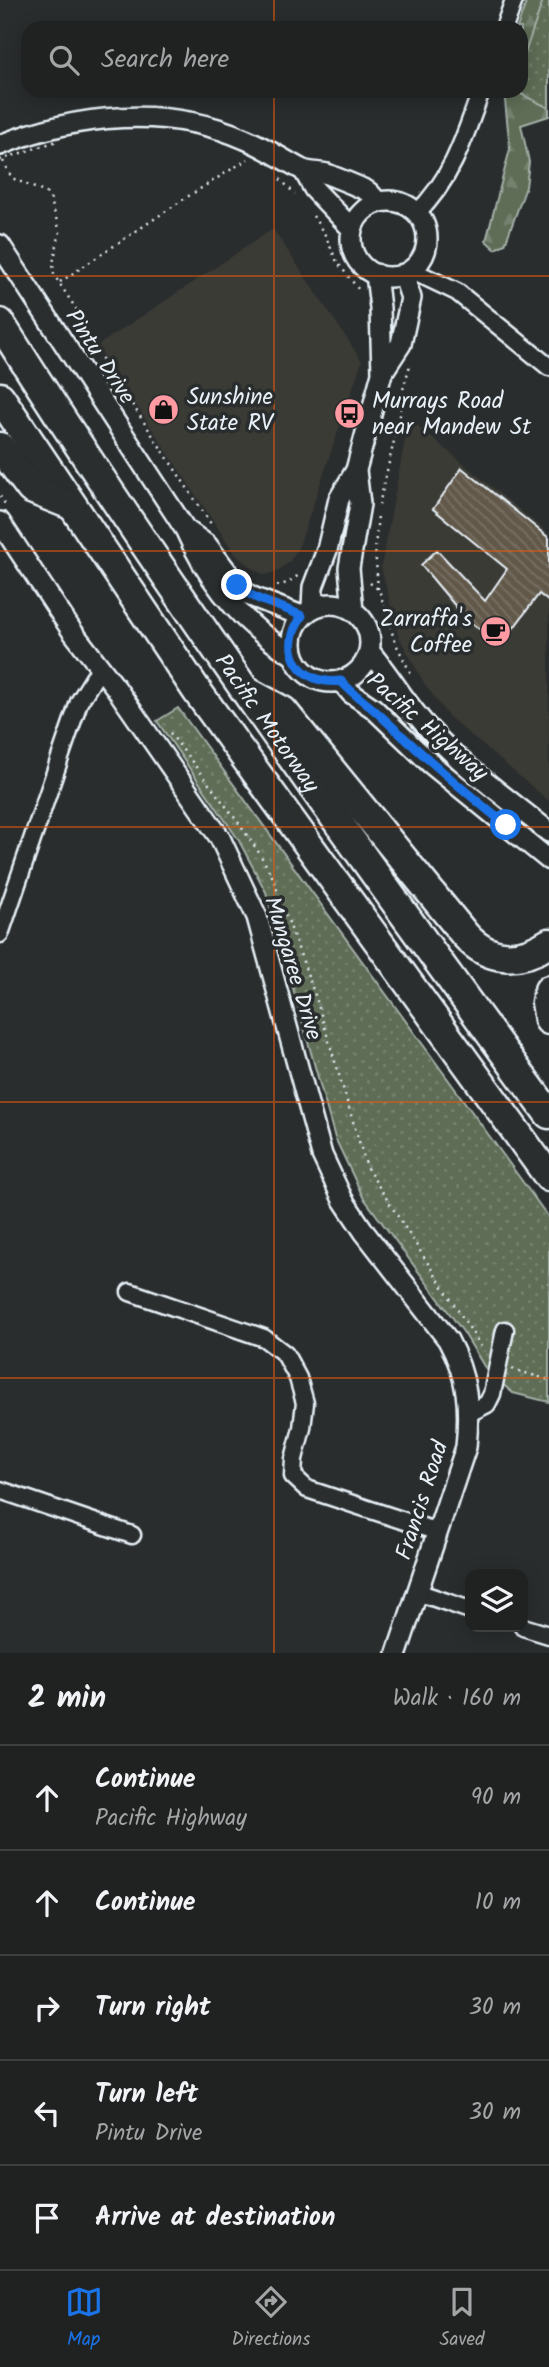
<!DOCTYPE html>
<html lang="en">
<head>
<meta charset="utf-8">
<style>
	:root { --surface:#202222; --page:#2d2f2f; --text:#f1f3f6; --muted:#a2a4a5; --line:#3d3f40; --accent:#1a73e8 }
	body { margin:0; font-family:Kalam,sans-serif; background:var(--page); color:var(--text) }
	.controls { position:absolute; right:21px; bottom:21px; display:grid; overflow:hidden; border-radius:14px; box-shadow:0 4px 18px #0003 }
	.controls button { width:63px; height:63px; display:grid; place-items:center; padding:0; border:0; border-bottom:2px solid var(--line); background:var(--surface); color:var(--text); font:35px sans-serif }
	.stop { position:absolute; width:21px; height:21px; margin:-16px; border:5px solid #1a73e8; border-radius:50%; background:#fff }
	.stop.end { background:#1a73e8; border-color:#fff; box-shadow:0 2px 7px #0008 }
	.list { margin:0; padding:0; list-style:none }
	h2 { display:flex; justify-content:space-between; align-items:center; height:91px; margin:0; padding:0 28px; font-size:30px }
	h2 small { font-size:23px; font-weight:400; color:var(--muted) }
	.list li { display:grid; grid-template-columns:46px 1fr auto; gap:21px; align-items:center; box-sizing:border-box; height:105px; padding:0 28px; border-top:2px solid var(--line) }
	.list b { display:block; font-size:26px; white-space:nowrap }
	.list p { margin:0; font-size:23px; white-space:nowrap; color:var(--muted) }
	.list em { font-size:23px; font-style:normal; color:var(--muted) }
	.icon { flex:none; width:38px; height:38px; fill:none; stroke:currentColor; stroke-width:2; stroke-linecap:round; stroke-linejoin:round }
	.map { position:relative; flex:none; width:549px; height:1653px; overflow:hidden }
	.search { position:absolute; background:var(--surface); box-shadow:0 4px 18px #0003; left:21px; right:21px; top:21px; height:77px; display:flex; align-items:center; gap:18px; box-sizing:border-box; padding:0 24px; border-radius:21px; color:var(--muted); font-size:26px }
	.sheet { height:616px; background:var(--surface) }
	nav { display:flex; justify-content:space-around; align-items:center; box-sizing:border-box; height:98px; border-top:2px solid var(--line); background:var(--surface); font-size:19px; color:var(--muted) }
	nav a { display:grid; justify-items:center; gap:4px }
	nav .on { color:var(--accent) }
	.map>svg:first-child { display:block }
	.built { fill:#3b3a36 }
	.forest { fill:url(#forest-firs); stroke:#a3afa7; stroke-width:2 }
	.park { fill:url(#park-dots); stroke:#a3afa7; stroke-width:2 }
	.building { fill:url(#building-back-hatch); stroke:#e8f1f8; stroke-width:2 }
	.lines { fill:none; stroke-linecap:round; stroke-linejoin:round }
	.minor-casing { stroke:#e8f1f8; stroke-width:21 }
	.tertiary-casing { stroke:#e8f1f8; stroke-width:24 }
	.motorway-casing { stroke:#e8f1f8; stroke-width:33 }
	.path { stroke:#e8f1f8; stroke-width:2.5; stroke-dasharray:2 5; stroke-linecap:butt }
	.minor { stroke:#2a2d2e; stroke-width:16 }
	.tertiary { stroke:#2a2d2e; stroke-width:19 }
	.motorway { stroke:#2a2d2e; stroke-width:28 }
	.path-bridge { stroke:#e8f1f8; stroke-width:2.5; stroke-dasharray:2 5; stroke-linecap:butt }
	.route { stroke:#1a73e8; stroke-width:9 }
	.grid { fill:none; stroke:#e8590c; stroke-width:2; stroke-opacity:0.55 }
	.labels { text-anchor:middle; stroke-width:7; stroke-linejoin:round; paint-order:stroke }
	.street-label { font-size:23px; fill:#e8f1f8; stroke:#2a2d2e }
	.poi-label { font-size:23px; fill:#e8f1f8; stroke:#2a2d2e; text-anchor:start }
</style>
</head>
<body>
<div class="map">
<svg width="549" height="1653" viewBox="0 0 549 1653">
	<defs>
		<pattern id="forest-firs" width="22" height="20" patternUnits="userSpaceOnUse" patternTransform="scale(1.75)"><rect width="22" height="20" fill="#5e6d56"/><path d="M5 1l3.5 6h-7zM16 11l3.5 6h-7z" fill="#75826f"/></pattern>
		<pattern id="park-dots" width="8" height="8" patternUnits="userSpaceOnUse" patternTransform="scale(1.75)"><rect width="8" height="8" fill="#5e6d56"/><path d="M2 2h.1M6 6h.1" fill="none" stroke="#75826f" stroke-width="1.8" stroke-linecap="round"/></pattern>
		<pattern id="building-back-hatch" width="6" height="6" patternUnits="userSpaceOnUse" patternTransform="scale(1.75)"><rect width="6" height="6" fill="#62594a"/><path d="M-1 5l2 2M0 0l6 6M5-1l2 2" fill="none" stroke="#787165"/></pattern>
	</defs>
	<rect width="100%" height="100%" fill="#2a2d2e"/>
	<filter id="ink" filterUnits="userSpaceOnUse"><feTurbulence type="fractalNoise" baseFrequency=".0143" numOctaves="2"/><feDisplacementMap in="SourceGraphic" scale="14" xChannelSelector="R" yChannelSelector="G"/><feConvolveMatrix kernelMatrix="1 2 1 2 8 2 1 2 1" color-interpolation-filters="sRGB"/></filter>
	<g filter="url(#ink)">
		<path class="built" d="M273 229 362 361 299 546 290 561 278 571 265 575 253 569 235 554 97 346Z
			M409 419 549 534V801L448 716 424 683 399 637 381 567Z"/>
		<path class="forest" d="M527 0H549V116L521 125 529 162 526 187 505 244 495 249 486 241 510 149 504 91H521V28H517Z"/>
		<path class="park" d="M543 0H549V108L515 91H521V65Z
			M178 708 549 1218V1402L513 1393 487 1371 464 1333 363 1197 335 1138 266 892 238 839 157 721Z"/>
		<path class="building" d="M462 468 549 538V602L539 594 501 645 467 620 421 565 437 550 485 601 507 569 433 509Z"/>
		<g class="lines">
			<defs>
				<path id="minor" d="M504 28 514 0
					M417 213C452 179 465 136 481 91
					M411 270 457 292 549 367
					M0 934 79 702 100 668
					M130 1292 264 1338 285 1354 298 1378 305 1403 302 1428 294 1459 293 1476 307 1489 438 1532
					M469 1413 487 1404 492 1394 505 1330
					M0 1490 132 1535
					M417 1592 470 1610
					M523 1627 549 1635"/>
				<path id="tertiary" d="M0 145C77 114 167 105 245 139 265 147 282 159 301 169 309 173 319 172 327 174 334 177 361 187 367 191 371 193 374 199 378 202
					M304 171 314 189 352 229
					M351 239a38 38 0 1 1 76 0a38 38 0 1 1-76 0Z
					M0 245 185 529C208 581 243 626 293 655
					M376 274 380 308 382 373
					M0 522 72 631 116 688 220 838 257 917 322 1155 343 1200 365 1233 448 1340C468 1377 470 1407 466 1447L397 1653
					M185 529 207 545 237 585 250 596 302 616
					M292 643a39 39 0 1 1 78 0a39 39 0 1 1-78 0Z
					M312 608 313 587 327 550 339 499 356 470 382 373 401 344 411 298 403 274
					M353 611 349 568 360 504 356 470
					M369 651C391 676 406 705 429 729 464 768 508 799 549 832
					M341 681 351 693 373 708 431 764 549 860"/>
				<g id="motorway">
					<path id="s1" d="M0 323C172 595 360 855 549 1114"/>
					<path d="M0 397 197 691 549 1177"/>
					<path d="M0 447 31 489 71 505"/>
					<path d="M248 692 283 711 465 935C489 962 520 962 549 943"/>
					<path d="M549 990 546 1002 549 1020"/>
				</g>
			</defs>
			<use href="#minor" class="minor-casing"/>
			<use href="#tertiary" class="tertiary-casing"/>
			<use href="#motorway" class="motorway-casing"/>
			<path class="path" d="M3 161 12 178 46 193 50 197 60 232 53 263 54 275 80 315 97 351 211 524
				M280 179 295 194
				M313 216 325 235 337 262 359 290
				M60 282 187 197 248 159
				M0 496 5 504
				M379 505 401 411 400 400 410 365
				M370 583 378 589 380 593 395 642 411 674
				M277 586 287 583 299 575
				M378 589 375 548 378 515
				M170 733 238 822 260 854 272 876 316 998 367 1168 484 1351
				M512 1369 549 1380"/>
			<use href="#minor" class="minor"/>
			<use href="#tertiary" class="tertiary"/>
			<use href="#motorway" class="motorway"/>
			<path class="path-bridge" d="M0 160 57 141"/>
		</g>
	</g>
	<g class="lines" filter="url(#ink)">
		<path class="route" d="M237 585C257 603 279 604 302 616 277 650 300 686 341 681 353 695 369 704 382 717 422 755 463 790 506 825"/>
	</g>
	<path class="grid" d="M274 0V28M274 91V1653M0 276H549M0 551H549M0 827H549M0 1102H549M0 1378H549"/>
	<defs>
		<symbol id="shop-disc" viewBox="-11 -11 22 22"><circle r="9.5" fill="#ff9aa2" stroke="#2a2d2e"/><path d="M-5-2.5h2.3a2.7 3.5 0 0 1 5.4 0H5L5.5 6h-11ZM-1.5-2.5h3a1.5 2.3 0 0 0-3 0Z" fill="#111"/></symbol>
		<symbol id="bus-disc" viewBox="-11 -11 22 22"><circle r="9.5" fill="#ff9aa2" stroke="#2a2d2e"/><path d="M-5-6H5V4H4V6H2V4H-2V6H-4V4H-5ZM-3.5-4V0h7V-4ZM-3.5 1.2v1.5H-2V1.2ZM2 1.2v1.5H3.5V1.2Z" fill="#111"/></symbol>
		<symbol id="cafe-disc" viewBox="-11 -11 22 22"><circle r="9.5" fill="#ff9aa2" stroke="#2a2d2e"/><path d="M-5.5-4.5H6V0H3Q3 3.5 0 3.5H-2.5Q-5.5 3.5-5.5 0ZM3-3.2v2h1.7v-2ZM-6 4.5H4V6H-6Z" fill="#111"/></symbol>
	</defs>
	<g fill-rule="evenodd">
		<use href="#shop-disc" x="146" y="392" width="35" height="35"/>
		<use href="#bus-disc" x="332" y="396" width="35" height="35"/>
		<use href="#cafe-disc" x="478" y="614" width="35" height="35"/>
	</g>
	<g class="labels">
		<g class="street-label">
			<text transform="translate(101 356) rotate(57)" y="8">Pintu Drive</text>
			<text dy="8" stroke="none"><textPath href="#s1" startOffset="481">Pacific Motorway</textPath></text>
			<text transform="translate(428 726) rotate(41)" y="8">Pacific Highway</text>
			<text transform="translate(294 968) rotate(73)" y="8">Mungaree Drive</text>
			<text transform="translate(421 1500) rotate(-72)" y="8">Francis Road</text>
		</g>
		<g class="poi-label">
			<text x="187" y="404">Sunshine<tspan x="187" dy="26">State RV</tspan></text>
			<text x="372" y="408">Murrays Road<tspan x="372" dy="26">near Mandew St</tspan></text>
			<text x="472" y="626" text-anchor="end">Zarraffa's<tspan x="472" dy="26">Coffee</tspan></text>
		</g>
	</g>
</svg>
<div class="controls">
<button><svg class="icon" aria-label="layers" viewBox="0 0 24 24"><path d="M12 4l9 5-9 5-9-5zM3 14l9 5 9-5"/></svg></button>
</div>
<div class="stop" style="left:506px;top:825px"></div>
<div class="stop end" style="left:237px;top:585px"></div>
<div class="search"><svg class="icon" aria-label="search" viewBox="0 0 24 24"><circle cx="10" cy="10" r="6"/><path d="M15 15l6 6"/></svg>Search here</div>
</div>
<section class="sheet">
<h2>2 min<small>Walk · 160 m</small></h2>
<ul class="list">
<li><svg class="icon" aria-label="ahead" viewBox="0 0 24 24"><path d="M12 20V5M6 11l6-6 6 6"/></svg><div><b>Continue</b><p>Pacific Highway</p></div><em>90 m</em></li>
<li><svg class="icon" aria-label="ahead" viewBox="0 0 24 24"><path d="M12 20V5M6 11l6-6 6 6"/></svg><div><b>Continue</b></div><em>10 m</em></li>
<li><svg class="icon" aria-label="right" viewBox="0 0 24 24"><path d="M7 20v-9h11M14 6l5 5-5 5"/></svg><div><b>Turn right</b></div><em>30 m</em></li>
<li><svg class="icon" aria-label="left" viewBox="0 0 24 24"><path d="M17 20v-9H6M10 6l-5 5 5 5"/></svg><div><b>Turn left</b><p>Pintu Drive</p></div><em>30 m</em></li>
<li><svg class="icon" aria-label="arrive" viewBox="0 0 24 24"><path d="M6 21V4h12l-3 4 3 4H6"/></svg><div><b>Arrive at destination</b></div></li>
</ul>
</section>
<nav>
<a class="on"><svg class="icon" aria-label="map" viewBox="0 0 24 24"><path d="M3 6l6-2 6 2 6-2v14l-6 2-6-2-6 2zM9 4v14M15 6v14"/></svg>Map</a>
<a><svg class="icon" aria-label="directions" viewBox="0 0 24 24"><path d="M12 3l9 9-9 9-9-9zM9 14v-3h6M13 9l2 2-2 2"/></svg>Directions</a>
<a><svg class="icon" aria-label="saved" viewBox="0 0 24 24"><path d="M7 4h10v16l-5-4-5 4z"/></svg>Saved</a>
</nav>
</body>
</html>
